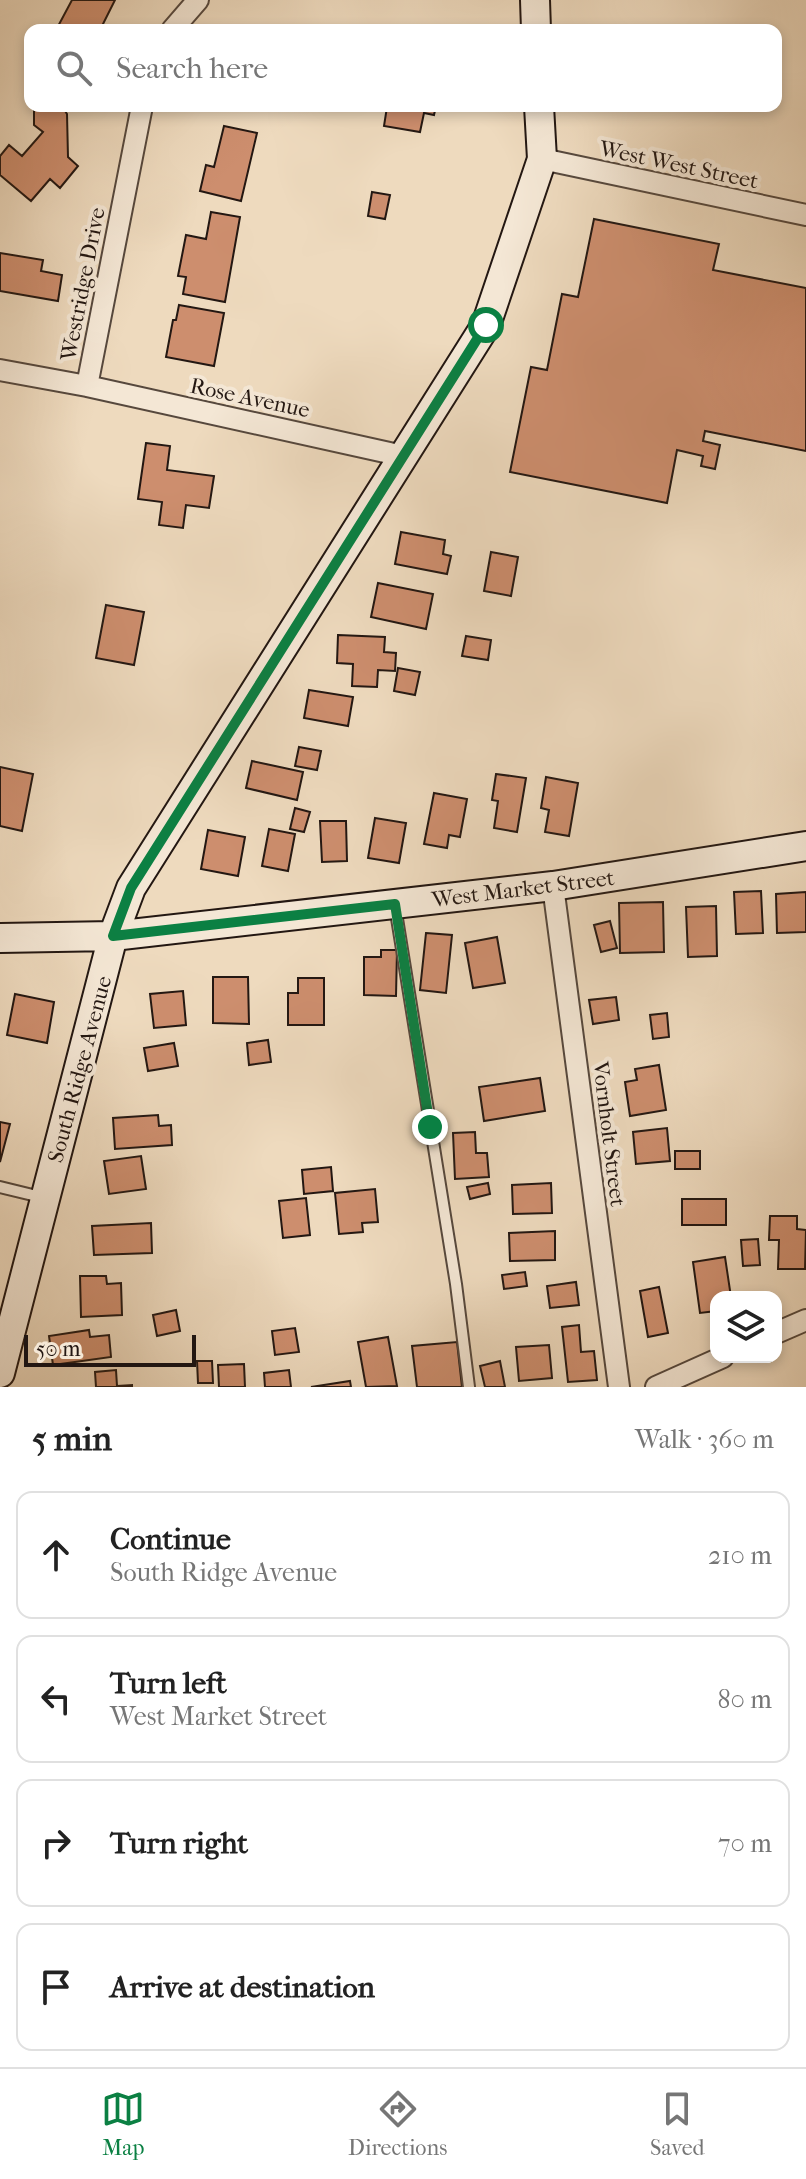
<!DOCTYPE html>
<html lang="en">
<head>
<meta charset="utf-8">
<style>
	:root { --surface:#fff; --page:#f6f6f6; --text:#222; --muted:#767676; --line:#e0e0e0; --accent:#0b8043 }
	body { margin:0; font-family:"IM FELL French Canon",serif; background:var(--page); color:var(--text) }
	.controls { position:absolute; right:24px; bottom:24px; display:grid; overflow:hidden; border-radius:16px; box-shadow:0 4px 12px #0003 }
	.controls button { width:72px; height:72px; display:grid; place-items:center; padding:0; border:0; border-bottom:2px solid var(--line); background:var(--surface); color:var(--text); font:40px sans-serif }
	.scale { position:absolute; left:24px; bottom:20px; width:172px; box-sizing:border-box; padding-left:8px; border:4px solid #231712; border-top:0; font-size:22px; line-height:28px; white-space:nowrap; color:#231712; -webkit-text-stroke:6px #f4e7d5; paint-order:stroke }
	.stop { position:absolute; width:24px; height:24px; margin:-18px; border:6px solid #0b8043; border-radius:50%; background:#fff }
	.stop.end { background:#0b8043; border-color:#fff; box-shadow:0 2px 8px #0008 }
	.list { margin:0; padding:0; list-style:none }
	h2 { display:flex; justify-content:space-between; align-items:center; height:104px; margin:0; padding:0 32px; font-size:34px }
	h2 small { font-size:26px; font-weight:400; color:var(--muted) }
	.list li { display:grid; grid-template-columns:52px 1fr auto; gap:24px; align-items:center; box-sizing:border-box; height:128px; margin:0 16px 16px; padding:0 16px; border:2px solid var(--line); border-radius:16px }
	.list b { display:block; font-size:30px; white-space:nowrap }
	.list p { margin:0; font-size:26px; white-space:nowrap; color:var(--muted) }
	.list em { font-size:26px; font-style:normal; color:var(--muted) }
	.icon { flex:none; width:44px; height:44px; fill:none; stroke:currentColor; stroke-width:2; stroke-linecap:round; stroke-linejoin:round }
	.map { position:relative; flex:none; width:806px; height:1387px; overflow:hidden }
	.search { position:absolute; background:var(--surface); box-shadow:0 4px 12px #0003; left:24px; right:24px; top:24px; height:88px; display:flex; align-items:center; gap:20px; box-sizing:border-box; padding:0 28px; border-radius:16px; color:var(--muted); font-size:30px }
	.sheet { height:680px; background:var(--surface) }
	nav { display:flex; justify-content:space-around; align-items:center; box-sizing:border-box; height:112px; border-top:2px solid var(--line); background:var(--surface); font-size:22px; color:var(--muted) }
	nav a { display:grid; justify-items:center; gap:4px }
	nav .on { color:var(--accent) }
	.map>svg:first-child { display:block }
	.building { fill:#cd8e6e; stroke:#231712; stroke-width:2 }
	.lines { fill:none; stroke-linecap:round; stroke-linejoin:round }
	.lane-casing { stroke:#56483d; stroke-width:14 }
	.street-casing { stroke:#56483d; stroke-width:24 }
	.secondary-casing { stroke:#231712; stroke-width:32 }
	.lane { stroke:#f4e7d5; stroke-width:10 }
	.street { stroke:#f4e7d5; stroke-width:20 }
	.secondary { stroke:#f4e7d5; stroke-width:28 }
	.route { stroke:#0b8043; stroke-width:10 }
	.labels { text-anchor:middle; stroke-width:8; stroke-linejoin:round; paint-order:stroke }
	.street-label { font-size:22px; fill:#231712; stroke:#f4e7d5 }
</style>
</head>
<body>
<div class="map">
<svg width="806" height="1387" viewBox="0 0 806 1387">
	<rect width="100%" height="100%" fill="#eedabe"/>
	<filter id="stains"><feTurbulence type="fractalNoise" baseFrequency=".0025" numOctaves="4"/><feColorMatrix values="0 0 0 0 .2 0 0 0 0 .09 0 0 0 0 .02 0 0 0 .5 -.17"/></filter>
	<radialGradient id="worn" r=".72"><stop offset=".6" stop-color="#630" stop-opacity="0"/><stop offset="1" stop-color="#630" stop-opacity=".3"/></radialGradient>
	<path class="building" d="M72 0H115L100 30H56Z
		M34 106H62L67 114 68 157 78 166 60 188 50 179 31 201 0 175V156L9 145 22 156 43 132 34 125Z
		M382 106H436L434 115 424 113 420 132 384 126 387 107Z
		M224 126 257 133 241 201 200 191 206 165 214 167Z
		M372 192 390 195 385 219 368 216Z
		M211 212 240 217 225 302 183 294 186 277 178 276 186 235 206 239Z
		M594 219 719 244 713 270 806 288V451L705 431 703 441 720 445 715 469 701 466 703 456 677 450 667 503 510 472 531 367 547 370 562 294 578 297Z
		M0 253 43 260 41 271 62 275 58 301 0 291Z
		M179 305 224 313 214 366 166 357 173 320H176Z
		M146 443 170 446 167 470 214 476 209 508 186 505 183 528 159 525 162 502 138 499Z
		M401 532 445 540 443 554 451 556 447 574 395 564Z
		M491 552 518 557 511 596 484 591Z
		M378 583 433 594 426 629 371 617Z
		M106 605 144 612 134 665 96 658Z
		M338 635 385 637 384 652 396 653 395 671 378 670 377 687 352 686 353 664 337 663Z
		M466 636 491 640 488 660 462 656Z
		M398 668 420 672 415 695 394 691Z
		M309 690 353 697 348 726 304 718Z
		M299 747 321 751 317 770 295 766Z
		M252 761 303 772 297 800 246 788Z
		M0 767 33 774 22 831 0 826Z
		M496 774 526 778 517 832 494 828 498 801 492 800Z
		M546 777 578 783 569 836 545 832 549 810 541 808Z
		M434 793 467 799 460 837 449 835 447 848 424 844Z
		M295 808 310 812 304 832 290 829Z
		M375 818 406 823 399 863 368 858Z
		M320 821H346L347 861 322 862Z
		M269 829 295 834 288 871 262 866Z
		M208 830 245 837 238 876 201 869Z
		M761 891 763 933 736 934 734 892Z
		M806 892V932L777 933 776 894Z
		M663 902 664 952 620 953 619 903Z
		M716 906 717 956 688 957 686 907Z
		M610 921 617 948 601 952 594 925Z
		M426 933 452 935 446 993 420 990Z
		M497 937 505 983 473 988 465 943Z
		M381 950H397L396 996 364 995V957H381Z
		M213 977H248L249 1024 213 1023Z
		M298 978H324V1025H288V993H298Z
		M183 991 186 1025 154 1028 150 994Z
		M15 994 54 1002 47 1043 7 1035Z
		M616 997 619 1020 593 1024 589 1000Z
		M667 1013 669 1037 653 1039 650 1015Z
		M268 1040 271 1062 249 1065 247 1043Z
		M174 1043 178 1066 148 1071 144 1048Z
		M659 1065 666 1110 630 1116 625 1082 637 1080 635 1069Z
		M540 1078 545 1111 484 1121 479 1087Z
		M158 1115 159 1126 171 1125 172 1145 115 1149 113 1118Z
		M0 1122 10 1124 0 1162Z
		M667 1128 670 1161 636 1164 633 1132Z
		M475 1132 476 1153H487L489 1177 455 1179 453 1133Z
		M675 1151H700V1169H675Z
		M141 1156 146 1189 109 1194 104 1161Z
		M331 1167 333 1191 304 1194 302 1170Z
		M488 1183 490 1194 470 1199 467 1187Z
		M551 1183 552 1213 513 1214 512 1185Z
		M375 1189 378 1222 362 1223 363 1232 339 1234 335 1193Z
		M306 1198 310 1235 283 1238 279 1201Z
		M682 1199H726V1225H682Z
		M770 1216H797V1229L806 1230 805 1269H778L779 1240H769Z
		M151 1223 152 1253 94 1255 92 1226Z
		M555 1231V1260L510 1261 509 1233Z
		M758 1239 760 1265 743 1266 741 1240Z
		M725 1257 731 1297H716V1311L700 1313 693 1262Z
		M525 1272 527 1286 504 1289 502 1275Z
		M80 1276H106L107 1284 121 1283 122 1315 81 1317Z
		M576 1282 579 1305 550 1308 547 1286Z
		M659 1287 668 1333 648 1337 640 1291Z
		M176 1310 180 1331 157 1336 153 1315Z
		M579 1325 581 1352 594 1351 597 1380 568 1382 562 1327Z
		M295 1328 299 1352 275 1355 272 1331Z
		M89 1330 90 1337 109 1335 111 1357 53 1365 49 1336Z
		M388 1337 397 1386 366 1387 358 1342Z
		M457 1342 462 1387H417L412 1346Z
		M549 1345 552 1378 519 1381 516 1347Z
		M197 1361H212L213 1383H198Z
		M500 1361 505 1387H485L480 1366Z
		M244 1364 245 1387H219L218 1365Z
		M116 1370 117 1386 132 1385V1387H96L95 1372Z
		M289 1370 291 1387H265L264 1373Z
		M350 1381 351 1387H311Z"/>
	<g class="lines">
		<defs>
			<path id="lane" d="M395 906 456 1284 469 1387
				M0 1187 45 1198"/>
			<path id="street" d="M172 30 198 0
				M542 159 806 215
				M0 370 87 386 403 456
				M87 386 142 106
				M553 886 619 1387
				M776 1333 806 1320
				M656 1387 723 1357"/>
			<path id="secondary" d="M535 0 536 30
				M0 938 113 936 553 886 806 846
				M0 1373 113 936 131 888 486 325 542 159 539 106"/>
		</defs>
		<use href="#lane" class="lane-casing"/>
		<use href="#street" class="street-casing"/>
		<use href="#secondary" class="secondary-casing"/>
		<use href="#lane" class="lane"/>
		<use href="#street" class="street"/>
		<use href="#secondary" class="secondary"/>
	</g>
	<g class="lines">
		<path class="route" d="M430 1127 395 904 113 936 131 888 486 325"/>
	</g>
	<g class="labels">
		<g class="street-label">
			<text transform="translate(679 164) rotate(12)" y="8">West West Street</text>
			<text transform="translate(82 284) rotate(-79)" y="8">Westridge Drive</text>
			<text transform="translate(250 397) rotate(12)" y="8">Rose Avenue</text>
			<text transform="translate(523 888) rotate(-7)" y="8">West Market Street</text>
			<text transform="translate(79 1069) rotate(-75)" y="8">South Ridge Avenue</text>
			<text transform="translate(610 1134) rotate(83)" y="8">Vornholt Street</text>
		</g>
	</g>
	<rect width="100%" height="100%" filter="url(#stains)"/>
	<rect width="100%" height="100%" fill="url(#worn)"/>
</svg>
<div class="controls">
<button><svg class="icon" aria-label="layers" viewBox="0 0 24 24"><path d="M12 4l9 5-9 5-9-5zM3 14l9 5 9-5"/></svg></button>
</div>
<div class="scale">50 m</div>
<div class="stop" style="left:486px;top:325px"></div>
<div class="stop end" style="left:430px;top:1127px"></div>
<div class="search"><svg class="icon" aria-label="search" viewBox="0 0 24 24"><circle cx="10" cy="10" r="6"/><path d="M15 15l6 6"/></svg>Search here</div>
</div>
<section class="sheet">
<h2>5 min<small>Walk · 360 m</small></h2>
<ul class="list">
<li><svg class="icon" aria-label="ahead" viewBox="0 0 24 24"><path d="M12 20V5M6 11l6-6 6 6"/></svg><div><b>Continue</b><p>South Ridge Avenue</p></div><em>210 m</em></li>
<li><svg class="icon" aria-label="left" viewBox="0 0 24 24"><path d="M17 20v-9H6M10 6l-5 5 5 5"/></svg><div><b>Turn left</b><p>West Market Street</p></div><em>80 m</em></li>
<li><svg class="icon" aria-label="right" viewBox="0 0 24 24"><path d="M7 20v-9h11M14 6l5 5-5 5"/></svg><div><b>Turn right</b></div><em>70 m</em></li>
<li><svg class="icon" aria-label="arrive" viewBox="0 0 24 24"><path d="M6 21V4h12l-3 4 3 4H6"/></svg><div><b>Arrive at destination</b></div></li>
</ul>
</section>
<nav>
<a class="on"><svg class="icon" aria-label="map" viewBox="0 0 24 24"><path d="M3 6l6-2 6 2 6-2v14l-6 2-6-2-6 2zM9 4v14M15 6v14"/></svg>Map</a>
<a><svg class="icon" aria-label="directions" viewBox="0 0 24 24"><path d="M12 3l9 9-9 9-9-9zM9 14v-3h6M13 9l2 2-2 2"/></svg>Directions</a>
<a><svg class="icon" aria-label="saved" viewBox="0 0 24 24"><path d="M7 4h10v16l-5-4-5 4z"/></svg>Saved</a>
</nav>
</body>
</html>
